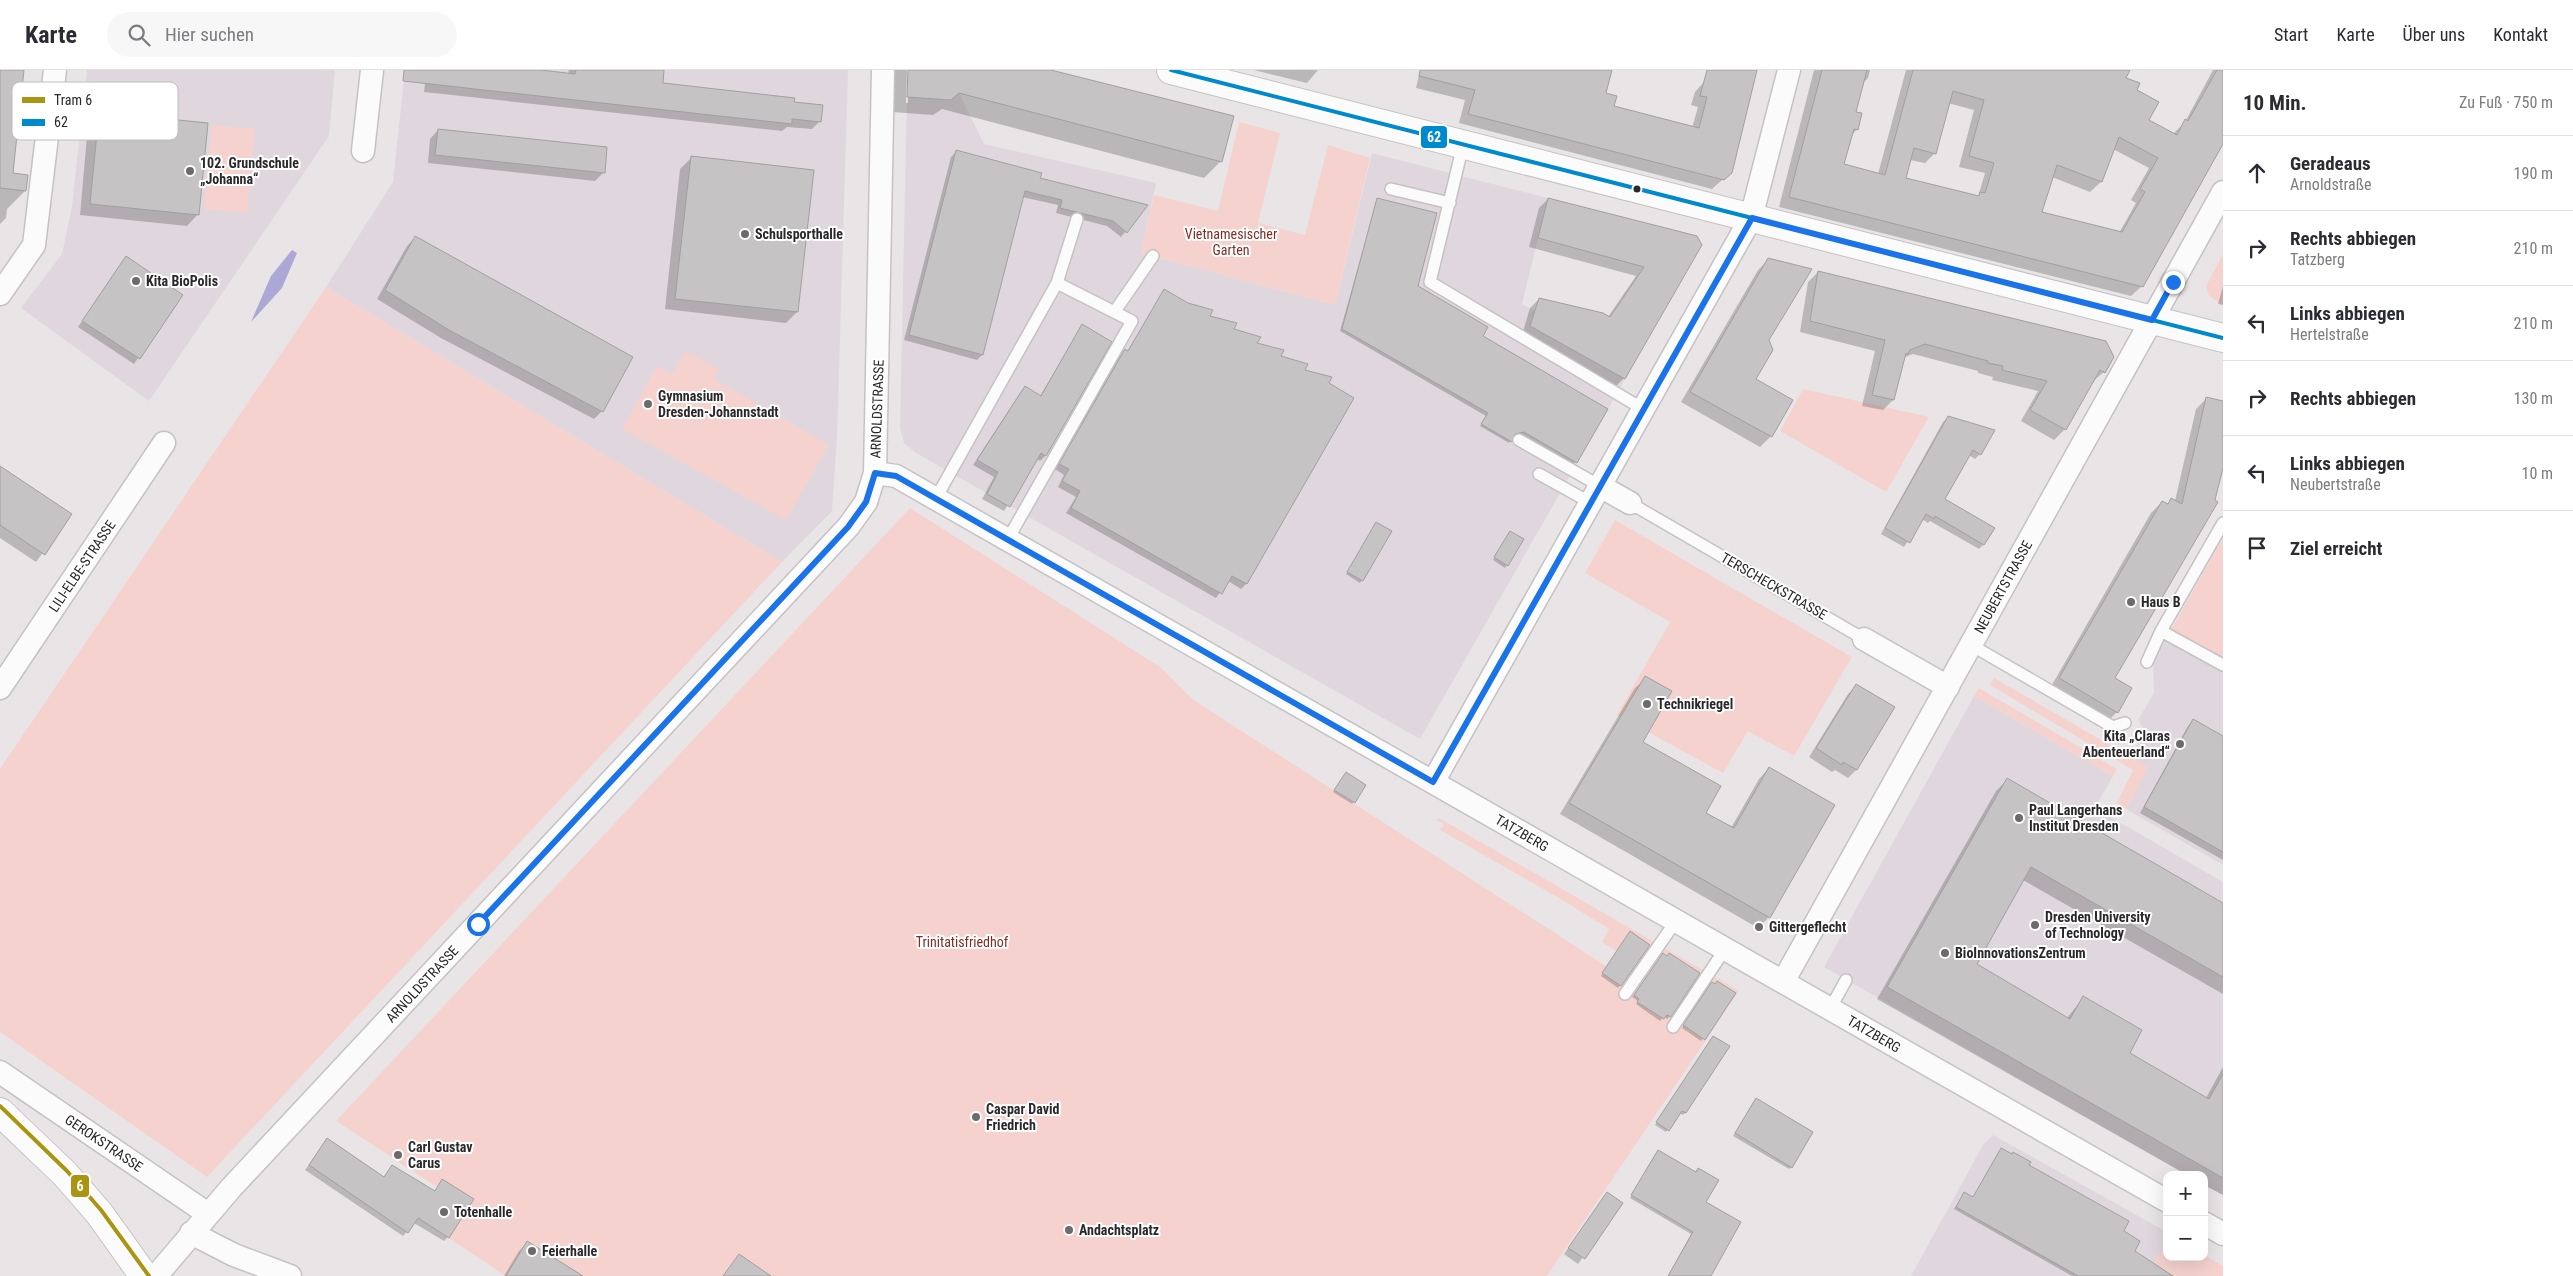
<!DOCTYPE html>
<html lang="de">
<head>
<meta charset="utf-8">
<style>
	:root { --surface:#fff; --page:#f7f7f7; --text:#2b2b33; --muted:#7c7c81; --line:#e1e1e2 }
	body { margin:0; font-family:"Roboto Condensed",sans-serif; background:var(--page); color:var(--text) }
	.controls { position:absolute; right:15px; bottom:15px; display:grid; overflow:hidden; border-radius:10px; box-shadow:0 5px 20px #0002 }
	.controls button { width:45px; height:45px; display:grid; place-items:center; padding:0; border:0; border-bottom:1px solid var(--line); background:var(--surface); color:var(--text); font:25px sans-serif }
	.stop { position:absolute; width:15px; height:15px; margin:-11px; border:4px solid #1a73e8; border-radius:50%; background:#fff }
	.stop.end { background:#1a73e8; border-color:#fff; box-shadow:0 1px 5px #0008 }
	.list { margin:0; padding:0; list-style:none }
	h2 { display:flex; justify-content:space-between; align-items:center; height:65px; margin:0; padding:0 20px; font-size:21px }
	h2 small { font-size:16px; font-weight:400; color:var(--muted) }
	.list li { display:grid; grid-template-columns:32px 1fr auto; gap:15px; align-items:center; box-sizing:border-box; height:75px; padding:0 20px; border-top:1px solid var(--line) }
	.list b { display:block; font-size:19px; white-space:nowrap }
	.list p { margin:0; font-size:16px; white-space:nowrap; color:var(--muted) }
	.list em { font-size:16px; font-style:normal; color:var(--muted) }
	.icon { flex:none; width:28px; height:28px; fill:none; stroke:currentColor; stroke-width:2; stroke-linecap:round; stroke-linejoin:round }
	.map { position:relative; flex:none; width:2223px; height:1206px; overflow:hidden }
	header { display:flex; align-items:center; gap:30px; box-sizing:border-box; height:70px; padding:0 25px; background:var(--surface); border-bottom:1px solid var(--line) }
	header strong { font-size:24px }
	nav { display:flex; gap:28px; margin-inline-start:auto; font-size:18px }
	.search { width:350px; height:45px; background:var(--page); display:flex; align-items:center; gap:12px; box-sizing:border-box; padding:0 18px; border-radius:28px; color:var(--muted); font-size:19px }
	main { display:flex }
	aside { flex:1; background:var(--surface) }
	.map>svg:first-child { display:block }
	.built { fill:#dfd7dd }
	.green { fill:#f5d2ce }
	.water { fill:#aca7d4 }
	.shadow { fill:#0003; fill-rule:evenodd }
	.building { fill:#c6c3c4; stroke:#a29fa0; fill-rule:evenodd }
	.lines { fill:none; stroke-linecap:round; stroke-linejoin:round }
	.service-casing { stroke:#c5c2c3; stroke-width:14 }
	.minor-casing { stroke:#c5c2c3; stroke-width:25 }
	.tertiary-casing { stroke:#c5c2c3; stroke-width:30 }
	.service { stroke:#fcfbfb; stroke-width:11 }
	.minor { stroke:#fcfbfb; stroke-width:22 }
	.tertiary { stroke:#fcfbfb; stroke-width:28 }
	.bus-1-casing { stroke:#fff; stroke-width:8 }
	.bus-1 { stroke:#008ace; stroke-width:4 }
	.tram-1-casing { stroke:#fff; stroke-width:8 }
	.tram-1 { stroke:#aa9511; stroke-width:4 }
	.route { stroke:#1a73e8; stroke-width:6 }
	.poi-dot { fill:#6d6a6c; stroke:#fff; stroke-width:2 }
	.bus-dot { fill:#2a282a; stroke:#fff; stroke-width:2 }
	.labels { text-anchor:middle; stroke-width:4; stroke-linejoin:round; paint-order:stroke }
	.poi-label { font-size:14px; font-weight:bold; fill:#2a282a; stroke:#fff; text-anchor:start }
	.park-label { font-size:14px; fill:#842c24; stroke:#fff }
	.street-label { font-size:14px; fill:#2a282a; stroke:#fff }
	.key { fill:#fff; stroke:#bfbebf; stroke-width:1 }
	.key-label { font-size:14px; fill:#2a282a }
	.line-badge { stroke:#fff; stroke-width:2 }
	.badge-label { font-size:14px; text-anchor:middle; font-weight:bold; fill:#fff }
</style>
</head>
<body>
<header>
<strong>Karte</strong>
<div class="search"><svg class="icon" aria-label="search" viewBox="0 0 24 24"><circle cx="10" cy="10" r="6"/><path d="M15 15l6 6"/></svg>Hier suchen</div>
<nav><a>Start</a><a>Karte</a><a>Über uns</a><a>Kontakt</a></nav>
</header>
<main>
<div class="map">
<svg width="2223" height="1206" viewBox="0 0 2223 1206">
	<rect width="100%" height="100%" fill="#e9e5e7"/>
	<path class="built" d="M87 0H335L329 66 149 331 21 238 62 184 72 136Z
		M405 0H848L837 368 832 441 782 492 326 217 393 112Z
		M959 23 984 74 1156 113 1141 183 1335 235 1372 83 1548 128 1522 234 1535 241 1530 256 1625 309 1420 669 916 383 904 373 900 357 907 27 951 30Z
		M2167 567 2223 598V795L2126 739 2147 697 2130 687 2145 662 2138 650 2154 623 2153 590Z
		M1974 626 2113 706 2095 738 2223 812V1125L2204 1115V1105H2187L1824 897Z
		M1993 1065 2167 1162V1176L2150 1206H1911L1983 1075Z"/>
	<path class="green" d="M1239 52 1280 63 1258 153 1305 165 1328 75 1370 88 1335 235 1141 183 1154 125 1218 141Z
		M212 55 255 59 247 143 204 139Z
		M2223 184V235L2209 226 2206 216Z
		M326 217 782 492 207 1107 0 962V699Z
		M685 281 719 299 714 309 829 375 786 450 622 359 657 296 672 304Z
		M1803 319 1929 347 1886 422 1780 361Z
		M910 438 1160 597 1192 629 1606 896 1616 881 1602 872 1609 859 1559 828 1440 760 1444 754 1437 750 1439 748 1739 921 1547 1206H506L418 1148 437 1117 336 1051Z
		M1615 450 1852 587 1794 686 1748 661 1723 703 1617 645 1670 552 1585 503Z
		M2223 467V598L2167 567Z
		M1994 608 2148 697 2126 739 2117 733 2133 700 1990 615Z
		M1979 618 2117 699 2113 706 1974 626Z
		M2167 1172V1187H2204V1185L2223 1196V1206H2145Z"/>
	<path class="water" d="M292 180 297 183 282 218 251 252 271 206Z"/>
	<path class="shadow" d="M0 0H22L19 30 33 47 16 64 12 104 25 121 7 139 6 148 0 154Z
		M427 0H530L568 4 569 0H663L661 14 793 33 820 51 812 59 787 57 782 61 424 22Z
		M893 0H907L906 33H908L910 0H1046L1232 46 1220 92 1204 108 942 39 933 45 892 42Z
		M1254 0H1318L1307 13Z
		M1420 0H1611L1605 24 1612 37 1692 58 1698 37 1691 35 1695 22 1704 12 1707 0H1756L1731 102 1712 119 1459 53 1465 30 1416 18Z
		M1814 0H1870L1868 8 1862 14 1855 43 1857 59 1851 66 1843 95 1878 104 1906 0H2129L2124 9 2136 21 2147 50 2173 64 2185 52 2213 0H2223V72L2142 216 2131 226 1779 137ZM1948 33 1974 40 1959 97 1985 103 1978 127 1905 109 1910 90 1925 93 1935 83ZM2113 79 2149 98 2131 130 2136 133 2119 163 2041 142 2052 107 2090 122 2101 112Z
		M99 44 198 144 187 156 80 145 88 55Z
		M438 60 603 103 595 111 428 93 430 69Z
		M956 82 1039 109 1146 136 1121 167 1107 156 1056 143 1058 135 1022 127 982 285 977 290 904 270 951 87Z
		M691 88 797 242 786 253 665 239 680 99Z
		M1548 129 1696 167 1624 308 1615 317 1522 265 1530 238 1539 229 1608 247 1636 206 1529 177 1539 138Z
		M1377 130 1416 216 1481 267 1606 339 1573 395 1521 364 1513 365 1509 373 1480 356 1486 346 1340 261Z
		M415 168 602 341 594 349 441 268 377 229 407 176Z
		M126 188 181 225 134 294 78 257Z
		M1768 190V270L1754 310 1791 330 1771 366 1760 377 1681 332 1758 200Z
		M1818 202 2106 272 2104 302 2092 312 2065 359 2054 370 2021 351 2038 321 1992 310 1993 307 1978 303V301L1913 284 1903 288 1893 330 1883 340 1862 336 1875 281 1800 262 1808 212Z
		M2223 216V235L2218 234Z
		M1164 221 1280 287 1246 514 1241 519 1228 511 1216 528 1066 443 1076 427 1058 417 1064 405 1055 399 1120 286 1125 281 1127 282Z
		M1082 256 1045 386 1040 391 1037 389 1004 441 982 429 994 407 973 395 1020 323 1025 318 1040 326Z
		M2207 328 2223 332V401H2221L2113 609 2117 642 2106 653 2049 620 2151 443 2162 432 2166 435 2172 430 2175 431 2196 339Z
		M1948 347 1980 384 1975 389 1969 385 1944 429 1983 475 1979 479 1930 451 1928 453 1922 449 1904 477 1881 464 1943 352Z
		M0 397 71 444 36 492 0 468Z
		M1376 453 1390 462 1360 513 1346 504Z
		M1510 462 1522 469 1505 498 1493 490Z
		M1646 608 1642 672 1705 743 1731 758 1759 709 1769 698V847L1758 858 1560 744 1635 618Z
		M1856 616 1894 638 1856 700 1848 708 1835 700 1832 702 1809 687 1848 624Z
		M2194 650 2223 667V790L2140 743 2188 656Z
		M1344 706 1354 732 1352 734 1333 722Z
		M2007 710 2223 834V924L2023 810 1975 895 2067 948 2083 928 2128 984 2206 1028 2223 997V1125L2204 1115V1105H2187L1877 929 1996 721Z
		M1628 865 1648 875 1618 918 1601 906Z
		M1661 887 1698 904 1670 946 1667 949 1664 946 1660 951 1636 934 1638 931 1632 927Z
		M1710 915 1734 924 1701 971 1682 958Z
		M1711 969 1728 977 1685 1043 1683 1045 1680 1043 1666 1062 1655 1055Z
		M1756 1029 1791 1097 1789 1099 1733 1066Z
		M327 1069 383 1108 392 1096 434 1122 442 1111 448 1167 444 1171 414 1153 403 1166 305 1100Z
		M1656 1084 1695 1103 1698 1099 1704 1132 1709 1206H1668L1691 1164 1630 1128Z
		M2028 1095 2122 1162 2133 1181 2171 1206H2072L1954 1139 1964 1124 1973 1129Z
		M1607 1123 1621 1133 1578 1194 1564 1184Z
		M527 1173 580 1206H504L519 1181Z"/>
	<path class="building" d="M0 0H24L21 29 36 30 34 47 19 46 13 103 28 105 26 121 0 118Z
		M404 0H541L575 4 576 0H664L663 13 795 28 794 32 823 35 821 52 792 49V54L403 11Z
		M908 0H1051L1234 46 1222 92 959 23 951 30 907 27Z
		M1420 0H1612L1606 23 1617 26 1614 36 1699 58 1707 27 1700 26 1707 0H1757L1732 103 1724 110 1468 44 1475 20 1419 6Z
		M1822 0H1867L1856 42 1862 43 1858 60 1854 59 1844 94 1885 105 1913 0H2130L2126 8 2140 13 2137 20 2159 32 2149 50 2177 65 2185 49 2188 51 2217 0H2223V74L2143 217 1789 127ZM1953 21 1984 30 1969 86 1994 93 1985 123 1980 122 1979 126 1906 108 1914 78 1936 84ZM2119 67 2158 88 2140 119 2145 122 2122 162 2042 142 2057 95 2102 112Z
		M99 42 208 53 199 145 90 134Z
		M438 59 607 77 605 103 435 85Z
		M956 80 1042 103 1040 108 1148 135 1127 163 1113 151 1060 138 1062 130 1025 121 983 285 909 265Z
		M691 86 814 100 798 242 675 229Z
		M1377 128 1437 143 1418 216 1488 257 1483 266 1608 339 1577 393 1524 362 1515 364 1512 372 1481 354 1488 343 1342 259Z
		M1548 128 1697 166 1702 175 1625 309 1530 256 1539 228 1603 243 1610 247 1644 197 1538 168Z
		M415 166 633 287 603 342 449 260 385 220Z
		M126 186 183 225 140 289 82 251Z
		M1768 188 1812 199 1769 270 1773 280 1756 309 1793 330 1772 367 1690 322Z
		M1818 201 2106 271 2114 287 2105 303 2100 300 2066 360 2030 340 2047 311 2002 300 2003 296 1988 293V291L1925 274 1910 280 1908 284 1906 283 1894 330 1872 325 1885 270 1810 251Z
		M1164 219 1188 233 1213 240 1210 246 1237 253 1234 259 1261 267 1257 273 1284 280 1281 286 1308 294 1305 300 1332 307 1329 313 1354 328 1247 514 1232 506 1222 524 1071 438 1080 421 1062 411 1069 399 1059 394 1125 279 1128 281Z
		M1082 254 1112 272 1046 386 1041 383 1010 437 987 424 998 402 977 390 1025 316 1041 326Z
		M2206 327 2223 331V398L2215 430 2218 432 2115 608 2132 618 2118 643 2059 608 2162 431 2168 434 2171 428 2182 434Z
		M1948 346 1995 360 1981 385 1973 380 1945 429 1995 458 1984 475 1935 446 1934 449 1926 444 1910 473 1885 458Z
		M0 396 72 444 45 485 0 455Z
		M1376 452 1392 461 1363 511 1347 502Z
		M1510 461 1524 469 1508 496 1494 487Z
		M1645 606 1672 621 1643 672 1721 716 1706 743 1734 758 1769 697 1835 735 1770 848 1569 733Z
		M1856 614 1895 637 1857 700 1843 692 1842 695 1816 678Z
		M2193 649 2223 666V782L2144 737Z
		M1346 702 1366 715 1355 733 1334 720Z
		M2007 708 2223 833V907L2031 797 1977 894 2070 949 2083 926 2142 960 2130 983 2209 1029 2223 1004V1108L1887 917Z
		M1630 861 1650 875 1621 916 1602 903Z
		M1663 883 1667 886 1669 883 1700 903 1671 947 1667 945 1664 949 1637 932 1639 929 1634 925Z
		M1717 911 1736 923 1705 970 1683 955 1712 912 1715 914Z
		M1713 966 1730 976 1686 1043 1682 1041 1669 1061 1656 1052Z
		M1756 1028 1813 1062 1792 1098 1735 1063Z
		M327 1068 384 1107 392 1095 435 1121 442 1109 474 1129 449 1168 418 1148 408 1163 309 1095Z
		M2001 1078 2012 1084 2013 1082 2031 1092 2029 1095 2129 1151 2124 1161 2140 1171 2135 1181 2173 1206H2078L1956 1137 1964 1122 1973 1127Z
		M1658 1080 1696 1102 1698 1098 1719 1110 1706 1132 1741 1152 1711 1206H1668L1693 1162 1631 1125Z
		M1607 1122 1623 1133 1585 1189 1568 1178Z
		M527 1171 583 1206H506Z
		M739 1184 771 1206H723Z"/>
	<g class="lines">
		<defs>
			<path id="service" d="M1463 75 1430 212 1643 339
				M1391 119 1450 133
				M1115 241 1153 186
				M1519 370 1600 416
				M1539 404 1591 433
				M936 428 1057 213 1077 149
				M1630 433 1864 569
				M1008 469 1132 251 1057 213
				M2161 561 2223 595
				M1971 575 2113 657 2125 653
				M2147 592 2161 561 2223 453
				M1625 924 1676 851
				M1830 939 1846 910
				M1673 957 1725 879"/>
			<path id="minor" d="M363 81 372 0
				M0 224 34 175 55 0
				M875 403 896 406 2167 1131
				M1600 416 1630 433
				M1864 569 1948 617
				M0 618 164 373
				M1433 712 1751 148 1789 0
				M1783 912 2223 122
				M0 1002 208 1144
				M2204 1153 2223 1164
				M191 1163 234 1185 290 1206
				M156 1206 231 1118 848 457 866 432 875 403 883 0"/>
			<path id="tertiary" d="M1171 0 2223 268
				M0 1042 65 1104 99 1143 144 1206"/>
		</defs>
		<use href="#service" class="service-casing"/>
		<use href="#minor" class="minor-casing"/>
		<use href="#tertiary" class="tertiary-casing"/>
		<use href="#service" class="service"/>
		<use href="#minor" class="minor"/>
		<use href="#tertiary" class="tertiary"/>
		<defs>
			<path id="bus-1" d="M1171 0 2223 268"/>
		</defs>
		<use href="#bus-1" class="bus-1-casing"/>
		<use href="#bus-1" class="bus-1"/>
		<defs>
			<path id="tram-1" d="M0 1036 67 1101 101 1140 149 1206"/>
		</defs>
		<use href="#tram-1" class="tram-1-casing"/>
		<use href="#tram-1" class="tram-1"/>
	</g>
	<g class="lines">
		<path class="route" d="M478 854 848 457 866 432 875 403 896 406 1433 712 1752 148 2152 250 2173 212"/>
	</g>
	<g class="poi-dot">
		<circle cx="190" cy="101" r="5"/>
		<circle cx="745" cy="164" r="5"/>
		<circle cx="136" cy="211" r="5"/>
		<circle cx="648" cy="334" r="5"/>
		<circle cx="2131" cy="532" r="5"/>
		<circle cx="1647" cy="634" r="5"/>
		<circle cx="2180" cy="674" r="5"/>
		<circle cx="2019" cy="748" r="5"/>
		<circle cx="2035" cy="855" r="5"/>
		<circle cx="1759" cy="857" r="5"/>
		<circle cx="1945" cy="883" r="5"/>
		<circle cx="976" cy="1047" r="5"/>
		<circle cx="398" cy="1085" r="5"/>
		<circle cx="444" cy="1142" r="5"/>
		<circle cx="1069" cy="1160" r="5"/>
		<circle cx="532" cy="1181" r="5"/>
	</g>
	<circle class="bus-dot" cx="1637" cy="119" r="4.5"/>
	<g class="labels">
		<g class="poi-label">
			<text x="200" y="98">102. Grundschule<tspan x="200" dy="16">„Johanna“</tspan></text>
			<text x="755" y="169">Schulsporthalle</text>
			<text x="146" y="216">Kita BioPolis</text>
			<text x="658" y="331">Gymnasium<tspan x="658" dy="16">Dresden-Johannstadt</tspan></text>
			<text x="2141" y="537">Haus B</text>
			<text x="1657" y="639">Technikriegel</text>
			<text x="2170" y="671" text-anchor="end">Kita „Claras<tspan x="2170" dy="16">Abenteuerland“</tspan></text>
			<text x="2029" y="745">Paul Langerhans<tspan x="2029" dy="16">Institut Dresden</tspan></text>
			<text x="2045" y="852">Dresden University<tspan x="2045" dy="16">of Technology</tspan></text>
			<text x="1769" y="862">Gittergeflecht</text>
			<text x="1955" y="888">BioInnovationsZentrum</text>
			<text x="986" y="1044">Caspar David<tspan x="986" dy="16">Friedrich</tspan></text>
			<text x="408" y="1082">Carl Gustav<tspan x="408" dy="16">Carus</tspan></text>
			<text x="454" y="1147">Totenhalle</text>
			<text x="1079" y="1165">Andachtsplatz</text>
			<text x="542" y="1186">Feierhalle</text>
		</g>
		<g class="park-label">
			<text x="1231" y="169">Vietnamesischer<tspan x="1231" dy="16">Garten</tspan></text>
			<text x="962" y="877">Trinitatisfriedhof</text>
		</g>
		<g class="street-label">
			<text transform="translate(877 339) rotate(-88)" y="5">ARNOLDSTRASSE</text>
			<text transform="translate(82 496) rotate(-56)" y="5">LILI-ELBE-STRASSE</text>
			<text transform="translate(1774 516) rotate(30)" y="5">TERSCHECKSTRASSE</text>
			<text transform="translate(2003 517) rotate(-61)" y="5">NEUBERTSTRASSE</text>
			<text transform="translate(1522 763) rotate(30)" y="5">TATZBERG</text>
			<text transform="translate(422 914) rotate(-47)" y="5">ARNOLDSTRASSE</text>
			<text transform="translate(1874 964) rotate(30)" y="5">TATZBERG</text>
			<text transform="translate(104 1073) rotate(34)" y="5">GEROKSTRASSE</text>
		</g>
	</g>
	<rect x="12" y="12" width="166" height="58" rx="8" class="key"/>
	<rect x="22" y="27" width="23" height="6" fill="#aa9511"/>
	<rect x="22" y="49" width="23" height="7" fill="#008ace"/>
	<g class="key-label">
		<text x="54" y="35">Tram 6</text>
		<text x="54" y="57">62</text>
	</g>
	<g class="line-badge">
		<rect x="1420" y="55" width="28" height="24" rx="5" fill="#008ace"/>
		<rect x="70" y="1104" width="20" height="24" rx="5" fill="#aa9511"/>
	</g>
	<g class="badge-label">
		<text x="1434" y="72">62</text>
		<text x="80" y="1121">6</text>
	</g>
</svg>
<div class="controls">
<button>+</button>
<button>−</button>
</div>
<div class="stop" style="left:478px;top:854px"></div>
<div class="stop end" style="left:2173px;top:212px"></div>
</div>
<aside>
<h2>10 Min.<small>Zu Fuß · 750 m</small></h2>
<ul class="list">
<li><svg class="icon" aria-label="ahead" viewBox="0 0 24 24"><path d="M12 20V5M6 11l6-6 6 6"/></svg><div><b>Geradeaus</b><p>Arnoldstraße</p></div><em>190 m</em></li>
<li><svg class="icon" aria-label="right" viewBox="0 0 24 24"><path d="M7 20v-9h11M14 6l5 5-5 5"/></svg><div><b>Rechts abbiegen</b><p>Tatzberg</p></div><em>210 m</em></li>
<li><svg class="icon" aria-label="left" viewBox="0 0 24 24"><path d="M17 20v-9H6M10 6l-5 5 5 5"/></svg><div><b>Links abbiegen</b><p>Hertelstraße</p></div><em>210 m</em></li>
<li><svg class="icon" aria-label="right" viewBox="0 0 24 24"><path d="M7 20v-9h11M14 6l5 5-5 5"/></svg><div><b>Rechts abbiegen</b></div><em>130 m</em></li>
<li><svg class="icon" aria-label="left" viewBox="0 0 24 24"><path d="M17 20v-9H6M10 6l-5 5 5 5"/></svg><div><b>Links abbiegen</b><p>Neubertstraße</p></div><em>10 m</em></li>
<li><svg class="icon" aria-label="arrive" viewBox="0 0 24 24"><path d="M6 21V4h12l-3 4 3 4H6"/></svg><div><b>Ziel erreicht</b></div></li>
</ul>
</aside>
</main>
</body>
</html>
